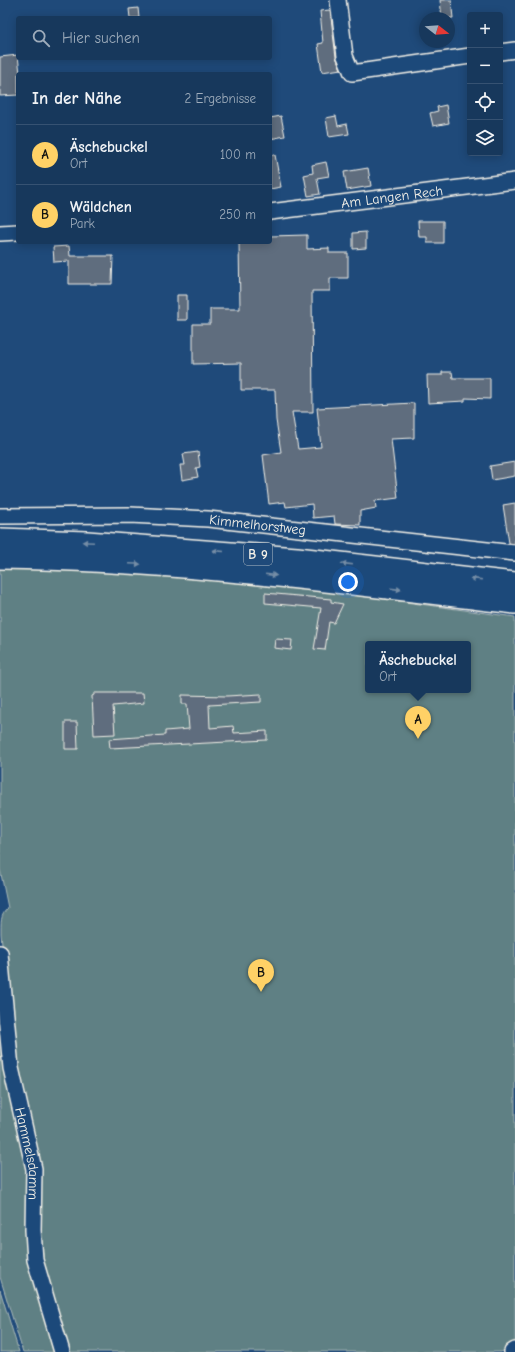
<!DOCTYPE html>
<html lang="de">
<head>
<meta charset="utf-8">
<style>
	:root { --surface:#17385c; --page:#244365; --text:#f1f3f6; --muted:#9eacbb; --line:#365272; --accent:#ffd166 }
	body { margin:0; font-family:"Comic Neue",sans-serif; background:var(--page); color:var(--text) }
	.controls { position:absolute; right:12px; top:12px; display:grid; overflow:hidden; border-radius:4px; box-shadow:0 2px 10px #0003 }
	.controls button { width:36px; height:36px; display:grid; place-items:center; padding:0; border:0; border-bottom:1px solid var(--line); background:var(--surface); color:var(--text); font:20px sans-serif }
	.compass { position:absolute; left:419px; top:12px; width:36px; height:36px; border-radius:50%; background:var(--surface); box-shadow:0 2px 10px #0003; rotate:107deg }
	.you { position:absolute; left:348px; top:582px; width:14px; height:14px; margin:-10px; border:3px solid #fff; border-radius:50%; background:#1a73e8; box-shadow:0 0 0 6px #1a73e833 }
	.badge { display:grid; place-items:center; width:26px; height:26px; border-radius:50%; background:var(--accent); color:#111; font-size:13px; font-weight:700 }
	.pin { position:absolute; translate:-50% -33px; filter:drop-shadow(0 1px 2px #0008) }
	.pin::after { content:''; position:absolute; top:21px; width:14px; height:12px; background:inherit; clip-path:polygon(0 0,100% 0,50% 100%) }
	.popup { position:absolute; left:365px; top:641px; width:106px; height:52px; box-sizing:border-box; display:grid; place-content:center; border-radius:4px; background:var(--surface); filter:drop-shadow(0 1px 3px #0005); font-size:13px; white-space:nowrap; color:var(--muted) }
	.popup b { font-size:15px; color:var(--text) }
	.popup::after { content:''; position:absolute; left:50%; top:100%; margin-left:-8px; border:8px solid transparent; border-top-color:var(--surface) }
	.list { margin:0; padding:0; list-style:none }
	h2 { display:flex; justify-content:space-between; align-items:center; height:52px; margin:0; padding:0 16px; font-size:17px }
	h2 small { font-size:13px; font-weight:400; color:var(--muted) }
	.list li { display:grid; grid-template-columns:26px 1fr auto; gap:12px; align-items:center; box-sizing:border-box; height:60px; padding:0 16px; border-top:1px solid var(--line) }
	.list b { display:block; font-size:15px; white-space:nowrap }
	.list p { margin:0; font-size:13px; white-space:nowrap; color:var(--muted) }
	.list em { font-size:13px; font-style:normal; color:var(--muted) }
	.icon { flex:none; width:22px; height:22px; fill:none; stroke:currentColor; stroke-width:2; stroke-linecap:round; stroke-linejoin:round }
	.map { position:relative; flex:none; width:515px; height:1352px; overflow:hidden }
	.search { position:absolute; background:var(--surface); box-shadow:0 2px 10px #0003; left:16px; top:16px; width:256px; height:44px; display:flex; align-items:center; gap:10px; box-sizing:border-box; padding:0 14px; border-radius:4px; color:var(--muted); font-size:15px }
	.panel { position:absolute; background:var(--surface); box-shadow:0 2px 10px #0003; left:16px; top:72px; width:256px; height:172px; border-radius:4px }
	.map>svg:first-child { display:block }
	.green { fill:#5f8084; stroke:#aab8b6; fill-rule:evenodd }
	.building { fill:#5e6d7e; stroke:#f4f1e8 }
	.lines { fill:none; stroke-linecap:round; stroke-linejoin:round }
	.minor-casing { stroke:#f4f1e8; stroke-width:18 }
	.highway-casing { stroke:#f4f1e8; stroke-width:24 }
	.minor { stroke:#1f4a7a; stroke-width:15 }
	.highway { stroke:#1f4a7a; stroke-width:21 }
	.oneway { fill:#748da6 }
	.labels { text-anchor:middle; stroke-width:3; stroke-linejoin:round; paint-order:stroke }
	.shield { fill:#1f4a7a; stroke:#b4bfc7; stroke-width:1 }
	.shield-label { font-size:13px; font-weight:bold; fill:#f4f1e8 }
	.street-label { font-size:14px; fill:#f4f1e8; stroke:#1f4a7a }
</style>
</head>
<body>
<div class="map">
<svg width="515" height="1352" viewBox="0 0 515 1352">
	<rect width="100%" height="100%" fill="#1f4a7a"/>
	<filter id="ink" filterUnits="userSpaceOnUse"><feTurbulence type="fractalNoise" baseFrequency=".025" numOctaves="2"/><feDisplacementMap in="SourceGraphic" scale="8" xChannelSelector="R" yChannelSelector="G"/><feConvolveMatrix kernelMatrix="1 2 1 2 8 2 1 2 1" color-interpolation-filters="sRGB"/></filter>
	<g filter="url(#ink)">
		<path class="green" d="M0 564 93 568 317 590 515 617V1345L501 1352H64L42 1277 36 1213 15 1078 1 934C1 923 0 915 8 908L0 869ZM368 644H468V690H368Z
			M0 1031 3 1064 8 1092 19 1124 27 1160 56 1352H23L0 1277Z
			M0 1290 19 1352H0Z"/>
		<path class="building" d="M440 0H451L453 18H442Z
			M138 8 139 18H130L129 9Z
			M330 10 336 57 341 69 322 72 318 44 323 43 320 11Z
			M18 55 20 74H18V95L0 96V57Z
			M446 105 449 123 433 126 430 113 438 111 437 107Z
			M281 116 285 136 270 139V118Z
			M336 116 338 126 347 124 349 134 329 137 326 118Z
			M270 155H275L281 187 270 189Z
			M326 162 329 176 317 178 320 194 308 196 304 175 313 173 312 165Z
			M368 168 371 186 347 190 344 172Z
			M418 221H443V243H427V237H419Z
			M366 232V248L353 249V233Z
			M307 235V249L329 248V253H348V278H330V291H312L313 412H292L298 449 321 447 317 408 414 403V438L391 439 398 498 375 501 376 508 360 511V525L335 524 334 516 313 518 312 504 286 507 285 502 269 504 263 455 281 452 276 420 275 390H241V363L193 364V324H210V309H240L239 242H270V236Z
			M69 246 70 256H113L112 284H69V261L54 262 53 247Z
			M177 295H187V320H177Z
			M442 372H452L453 378H490V399L465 398V401L428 403 427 375H442Z
			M198 452 200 467 196 468 198 477 182 480 180 465H185L183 454Z
			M515 462V476L492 480 490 466Z
			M515 503V544L509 543 503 505Z
			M265 593 331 599V602L343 604 334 623 329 622 325 650 314 649 321 608 265 603Z
			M275 639 292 640 291 650 274 648Z
			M94 693H143L144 703 113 706 115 734 94 735 92 696 94 695Z
			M261 694V702L209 705 210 728 233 726 234 733 267 731V740L110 748 109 739 165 735V731L189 729 187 704H182V695L227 696Z
			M65 722H77L78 749H65Z"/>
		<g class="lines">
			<defs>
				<g id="minor">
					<path d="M338 0 345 56 352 73 470 56"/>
					<path d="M500 52 515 50"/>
					<path id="s1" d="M270 212 515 181"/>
					<path d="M0 233 18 232"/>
					<path id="s2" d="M0 516 130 515 208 519 515 553"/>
					<path id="s3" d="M0 953 11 1068 34 1169 33 1230 35 1260 62 1352"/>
					<path d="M512 1352 515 1350"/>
				</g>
				<path id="highway" d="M0 539 87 542 297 558 515 583
					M0 558C173 560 344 583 515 603"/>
			</defs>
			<use href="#minor" class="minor-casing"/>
			<use href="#highway" class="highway-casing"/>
			<use href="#minor" class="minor"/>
			<use href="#highway" class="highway"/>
		</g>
		<defs><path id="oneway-solid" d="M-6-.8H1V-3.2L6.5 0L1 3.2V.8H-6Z"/></defs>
		<g class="oneway">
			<use href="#oneway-solid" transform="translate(88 542) rotate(-177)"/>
			<use href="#oneway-solid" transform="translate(218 551) rotate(-175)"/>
			<use href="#oneway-solid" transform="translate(135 564) rotate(3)"/>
			<use href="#oneway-solid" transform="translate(347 564) rotate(-173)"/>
			<use href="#oneway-solid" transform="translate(271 575) rotate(7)"/>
			<use href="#oneway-solid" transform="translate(476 579) rotate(-173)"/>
			<use href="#oneway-solid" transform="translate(396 589) rotate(7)"/>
		</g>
	</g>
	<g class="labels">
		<rect class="shield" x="244" y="543" width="28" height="22" rx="3"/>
		<g class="shield-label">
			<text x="258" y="559">B 9</text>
		</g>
		<g class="street-label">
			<text dy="5" stroke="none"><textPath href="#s1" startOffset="123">Am Langen Rech</textPath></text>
			<text dy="5" stroke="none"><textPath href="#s2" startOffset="258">Kimmelhorstweg</textPath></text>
			<text dy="5" stroke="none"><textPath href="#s3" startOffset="203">Hammelsdamm</textPath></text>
		</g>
	</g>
</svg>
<div class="controls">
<button>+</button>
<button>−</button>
<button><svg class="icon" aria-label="locate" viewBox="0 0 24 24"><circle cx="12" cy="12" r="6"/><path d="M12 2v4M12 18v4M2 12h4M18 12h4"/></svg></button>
<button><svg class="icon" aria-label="layers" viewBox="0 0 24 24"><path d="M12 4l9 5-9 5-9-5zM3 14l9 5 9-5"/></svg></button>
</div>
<svg class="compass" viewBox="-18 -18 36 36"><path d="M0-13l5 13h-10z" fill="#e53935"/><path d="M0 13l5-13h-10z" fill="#9eacbb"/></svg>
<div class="you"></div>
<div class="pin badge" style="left:418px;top:739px">A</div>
<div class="popup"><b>Äschebuckel</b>Ort</div>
<div class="pin badge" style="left:261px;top:992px">B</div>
<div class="search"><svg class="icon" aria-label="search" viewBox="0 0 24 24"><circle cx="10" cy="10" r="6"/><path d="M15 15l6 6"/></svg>Hier suchen</div>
<section class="panel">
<h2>In der Nähe<small>2 Ergebnisse</small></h2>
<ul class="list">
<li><span class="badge">A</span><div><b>Äschebuckel</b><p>Ort</p></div><em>100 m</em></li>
<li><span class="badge">B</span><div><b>Wäldchen</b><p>Park</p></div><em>250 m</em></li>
</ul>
</section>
</div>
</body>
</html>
